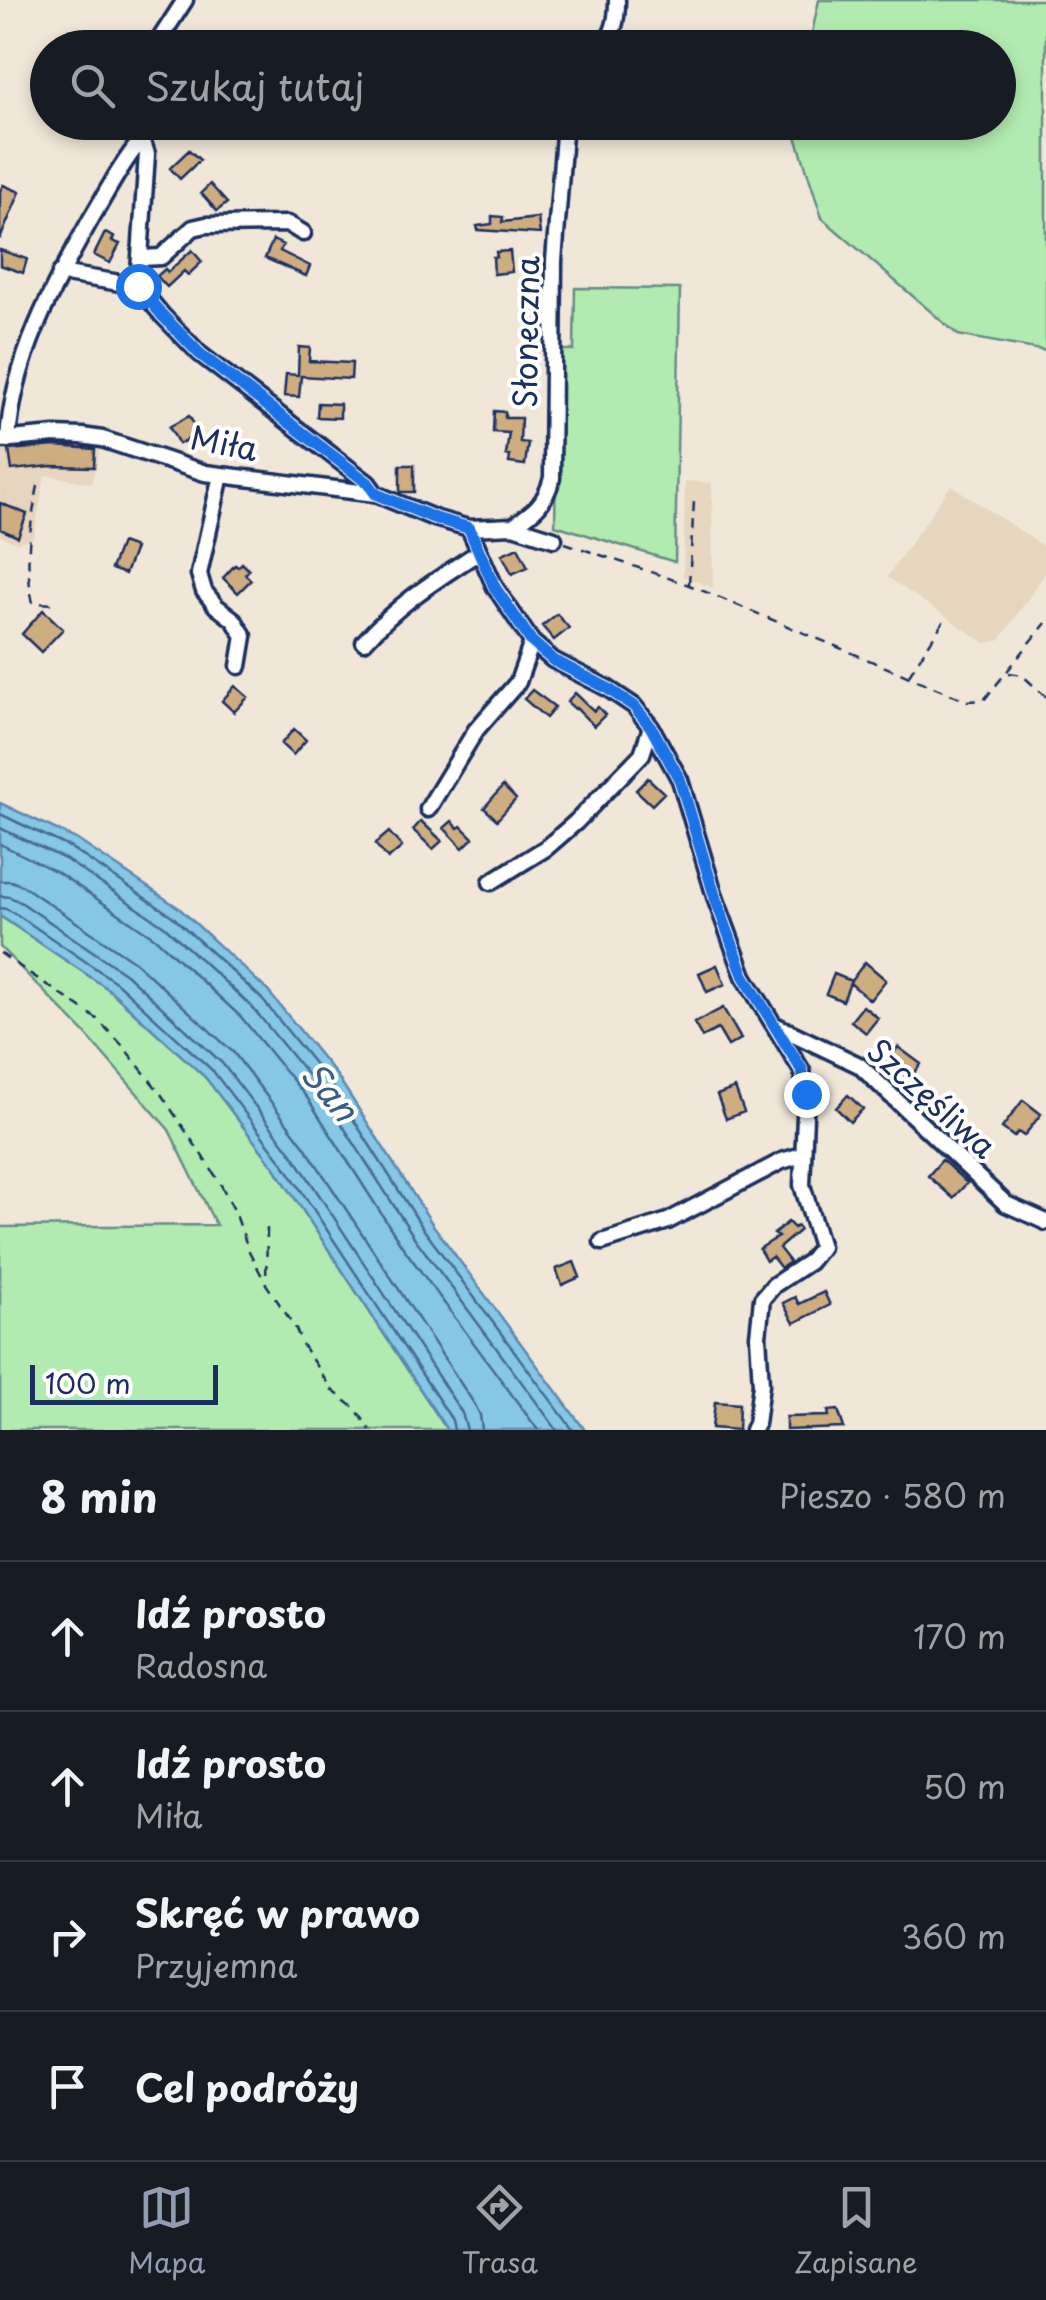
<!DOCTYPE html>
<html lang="pl">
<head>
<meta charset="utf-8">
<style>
	:root { --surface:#171b24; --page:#20242c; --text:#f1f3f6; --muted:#9ea1a6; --line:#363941; --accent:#919bb2 }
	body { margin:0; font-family:"Playpen Sans",sans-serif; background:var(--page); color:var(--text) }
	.scale { position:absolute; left:30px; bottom:25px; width:188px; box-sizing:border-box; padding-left:10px; border:5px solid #1b2f5e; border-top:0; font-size:28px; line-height:35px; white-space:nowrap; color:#1b2f5e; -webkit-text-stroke:8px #fff; paint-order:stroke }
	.stop { position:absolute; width:30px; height:30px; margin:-22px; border:8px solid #1a73e8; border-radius:50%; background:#fff }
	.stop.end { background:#1a73e8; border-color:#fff; box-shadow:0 2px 10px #0008 }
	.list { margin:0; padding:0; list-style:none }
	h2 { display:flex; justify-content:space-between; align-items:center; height:130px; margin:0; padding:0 40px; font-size:42px }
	h2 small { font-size:32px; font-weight:400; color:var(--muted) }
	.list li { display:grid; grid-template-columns:65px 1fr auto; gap:30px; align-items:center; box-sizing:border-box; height:150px; padding:0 40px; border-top:2px solid var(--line) }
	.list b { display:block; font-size:38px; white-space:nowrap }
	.list p { margin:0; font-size:32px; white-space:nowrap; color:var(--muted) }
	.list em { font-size:32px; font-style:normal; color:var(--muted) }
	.icon { flex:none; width:55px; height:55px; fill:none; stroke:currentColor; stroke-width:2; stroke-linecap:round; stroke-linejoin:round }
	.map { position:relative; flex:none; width:1046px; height:1430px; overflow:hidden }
	.search { position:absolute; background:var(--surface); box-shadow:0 5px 15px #0003; left:30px; right:30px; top:30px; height:110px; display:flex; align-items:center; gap:25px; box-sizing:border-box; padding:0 35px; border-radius:55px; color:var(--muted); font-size:38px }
	.sheet { height:730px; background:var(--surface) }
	nav { display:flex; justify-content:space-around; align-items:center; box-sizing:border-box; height:140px; border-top:2px solid var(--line); background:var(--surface); font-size:28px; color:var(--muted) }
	nav a { display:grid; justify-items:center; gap:5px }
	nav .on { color:var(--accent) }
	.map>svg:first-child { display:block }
	.built { fill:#e6d6bf }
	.green { fill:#b2ebaf; stroke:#668d86; stroke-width:2.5 }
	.water { fill:#86c7e6; stroke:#5b8ab0; stroke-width:2.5 }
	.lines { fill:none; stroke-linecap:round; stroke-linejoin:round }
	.shore { stroke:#466c94; stroke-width:2.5 }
	.building { fill:#ceae81; stroke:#1b2f5e; stroke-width:2.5 }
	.minor-casing { stroke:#1b2f5e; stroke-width:21 }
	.path { stroke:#1b2f5e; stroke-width:2.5; stroke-dasharray:10 8; stroke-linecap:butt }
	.minor { stroke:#fff; stroke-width:14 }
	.route { stroke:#1a73e8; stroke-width:12 }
	.labels { text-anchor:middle; stroke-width:8; stroke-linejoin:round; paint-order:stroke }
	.street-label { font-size:32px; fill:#1b2f5e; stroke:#fff }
	.water-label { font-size:35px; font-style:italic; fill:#3b5d87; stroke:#fff }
</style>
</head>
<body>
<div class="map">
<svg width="1046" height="1430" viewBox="0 0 1046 1430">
	<rect width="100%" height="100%" fill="#f0e7d9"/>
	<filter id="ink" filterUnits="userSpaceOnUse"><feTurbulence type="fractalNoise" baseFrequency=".01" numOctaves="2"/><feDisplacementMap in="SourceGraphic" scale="20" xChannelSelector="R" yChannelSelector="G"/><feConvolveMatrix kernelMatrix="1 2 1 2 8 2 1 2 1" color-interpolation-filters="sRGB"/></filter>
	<g filter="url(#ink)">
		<path class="built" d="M70 441 101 448 91 483 45 475 34 537 17 543 0 536V449Z
			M685 481 712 483 713 588 683 576Z
			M951 485 1046 548V572L1000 640 985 643 887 577Z"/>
		<path class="green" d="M819 0H1046V351L958 335 822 218 793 127 794 122H998V48L809 47Z
			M575 288 680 289 675 562 555 525 558 350H574Z
			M0 916 107 988 205 1077 275 1168 447 1430H0V1227L216 1225 169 1130 83 1031 0 947Z"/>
		<path class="water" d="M0 803 76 839 179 908 268 991 338 1077 433 1225 585 1430H447L275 1168 205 1077 111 991 0 916Z"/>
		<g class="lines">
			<path class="shore" d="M0 814 71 848 172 916 261 998 330 1083 424 1230 573 1430
				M0 828 65 859 164 926 252 1007 320 1090 414 1237 557 1430
				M0 844 57 872 155 938 241 1017 308 1099 402 1246 538 1430
				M0 881H11L23 886 135 962 234 1053 305 1147 475 1405 480 1415 482 1430
				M0 896 10 897 22 903 126 974 222 1063 293 1155 462 1413 467 1430
				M0 908 6 909 16 914 117 983 213 1071 283 1163 452 1420 454 1430"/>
		</g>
		<path class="building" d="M189 150 200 160 180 179 170 168Z
			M210 184 227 203 217 211 201 193Z
			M3 185 20 192 0 239V191Z
			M492 216 503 217 502 222 538 218 540 234 478 230 477 226 492 224Z
			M105 233 114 237 112 241 120 244 110 263 94 255Z
			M273 240 283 245 280 251 310 266 306 276 265 258Z
			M0 250 27 259 23 273 0 265Z
			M192 250 202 262 188 275 184 271 167 287 157 276 165 269 168 272Z
			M510 251 512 272 494 274 493 257H497L496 252Z
			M299 347 310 348 309 361 352 363 351 379 301 376 299 397 284 396 286 374 298 375Z
			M318 403 340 404V418L317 417Z
			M494 411 505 412V418H521L520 442 528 443 525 465 509 463 510 456 506 455 509 433 493 432Z
			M189 416 199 433 179 444 169 427Z
			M55 446 95 449 94 467 51 466 12 470 9 450Z
			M400 465H414V492H400Z
			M0 503 27 514 18 537 0 529Z
			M121 543 135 548 125 574 111 569Z
			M518 547 528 567 512 574 502 554Z
			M242 563 249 570 245 574 251 580 238 593 223 578 235 565 238 567Z
			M43 610 63 629 41 652 22 634Z
			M557 614 569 628 554 640 542 626Z
			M235 686 248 697 234 712 222 701Z
			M532 690 555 707 546 718 524 699Z
			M575 693 594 711 598 707 605 715 594 726 576 708 575 709 567 702Z
			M294 729 306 740 293 755 281 744Z
			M648 778 664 793 652 805 636 790Z
			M503 786 516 799 497 820 484 808Z
			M421 821 442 841 433 849 413 830Z
			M452 821 458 828 461 826 473 838 463 848 444 828Z
			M389 832 402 847 388 859 375 844Z
			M865 962 886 980 870 1000 850 983 843 1001 826 994 834 974 851 981Z
			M717 965 725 984 707 992 699 973Z
			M863 1006 878 1018 866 1033 851 1021Z
			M723 1008 741 1039 728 1046 718 1029 702 1037 694 1023Z
			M898 1047 921 1064 910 1079 887 1062Z
			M735 1088 744 1112 726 1119 717 1095Z
			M848 1095 863 1109 850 1122 836 1108Z
			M1023 1100 1041 1114 1024 1136 1018 1132 1014 1137 1002 1128Z
			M942 1160 967 1183 953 1198 928 1176Z
			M788 1222 794 1228 797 1226 800 1230 779 1248 790 1262 781 1268 772 1257 766 1261 759 1249 778 1237 774 1234Z
			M574 1262 580 1277 562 1285 556 1269Z
			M824 1292 830 1305 794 1323 783 1303 795 1297 799 1304Z
			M715 1402 739 1404 738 1430 712 1428Z
			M838 1410 844 1428 786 1430V1417L829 1416 828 1411Z"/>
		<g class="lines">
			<defs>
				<path id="minor" d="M154 48 185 0
					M601 48C615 33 617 19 617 0
					M145 122 142 139 147 154 138 286 162 315 200 354 368 483 376 494
					M141 258 161 257 193 228 206 225 288 224 303 233
					M60 273 138 286
					M0 440 55 435 82 436 102 439 205 473 376 494 434 518 469 528 513 526 554 539
					M8 440C13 358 53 287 92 217 108 190 122 163 142 139
					M221 475 199 574 204 591 216 606 234 620 244 636 239 666
					M513 526C535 511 545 504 552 478L554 261 565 122
					M469 528 495 587 532 642 553 660 607 688 634 706 651 727 680 780 716 900 744 976 802 1071 806 1093 802 1185 821 1247 809 1262 774 1285 762 1299 758 1336 761 1384 756 1424 753 1430
					M364 642C399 603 436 580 479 552
					M428 809 476 730 518 682 532 642
					M491 882 546 848 576 822 642 754 651 727
					M775 1025 859 1065 1006 1204 1046 1222
					M602 1242 668 1221 782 1161 802 1155"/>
			</defs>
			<use href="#minor" class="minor-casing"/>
			<path class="path" d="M38 486C30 525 24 564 33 603L59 604
				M565 543 689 585 967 701 984 700 1046 623
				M689 584 694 501
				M1009 673 1022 675 1046 697
				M909 675 945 619
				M0 953 97 1019 122 1045 161 1094 219 1181 235 1212 249 1251 266 1284
				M267 1228 266 1284 295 1327 303 1346 332 1390 356 1409 370 1430"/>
			<use href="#minor" class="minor"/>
		</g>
	</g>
	<g class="lines" filter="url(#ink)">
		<path class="route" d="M138 286 162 315 200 354 368 483 376 494 434 518 469 528 495 588 532 642 553 660 607 688 634 706 651 727 680 780 716 900 744 976 802 1070 806 1094"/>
	</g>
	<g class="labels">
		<g class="street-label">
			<text transform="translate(527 332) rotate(-89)" y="11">Słoneczna</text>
			<text transform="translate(224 444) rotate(11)" y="11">Miła</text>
			<text transform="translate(931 1099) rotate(42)" y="11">Szczęśliwa</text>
		</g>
		<g class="water-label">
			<text transform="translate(329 1092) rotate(50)" y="12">San</text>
		</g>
	</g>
</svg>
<div class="scale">100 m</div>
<div class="stop" style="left:138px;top:286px"></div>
<div class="stop end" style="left:806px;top:1094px"></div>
<div class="search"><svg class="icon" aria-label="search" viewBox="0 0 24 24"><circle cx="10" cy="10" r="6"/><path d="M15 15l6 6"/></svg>Szukaj tutaj</div>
</div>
<section class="sheet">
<h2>8 min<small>Pieszo · 580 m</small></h2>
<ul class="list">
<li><svg class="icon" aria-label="ahead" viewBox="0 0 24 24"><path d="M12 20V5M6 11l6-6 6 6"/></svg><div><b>Idź prosto</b><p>Radosna</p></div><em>170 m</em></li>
<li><svg class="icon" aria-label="ahead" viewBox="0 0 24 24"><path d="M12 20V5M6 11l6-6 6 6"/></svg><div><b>Idź prosto</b><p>Miła</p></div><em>50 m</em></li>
<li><svg class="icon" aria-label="right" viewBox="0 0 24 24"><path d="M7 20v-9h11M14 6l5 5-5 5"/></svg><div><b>Skręć w prawo</b><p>Przyjemna</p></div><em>360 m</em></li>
<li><svg class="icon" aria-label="arrive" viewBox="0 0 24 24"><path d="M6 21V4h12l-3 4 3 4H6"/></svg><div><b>Cel podróży</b></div></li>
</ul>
</section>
<nav>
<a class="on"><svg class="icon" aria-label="map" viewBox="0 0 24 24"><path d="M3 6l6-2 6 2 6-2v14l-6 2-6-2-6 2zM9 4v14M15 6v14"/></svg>Mapa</a>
<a><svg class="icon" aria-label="directions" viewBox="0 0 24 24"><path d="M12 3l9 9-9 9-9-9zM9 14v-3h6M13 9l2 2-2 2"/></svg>Trasa</a>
<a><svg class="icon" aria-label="saved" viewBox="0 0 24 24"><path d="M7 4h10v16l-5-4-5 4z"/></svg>Zapisane</a>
</nav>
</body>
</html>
